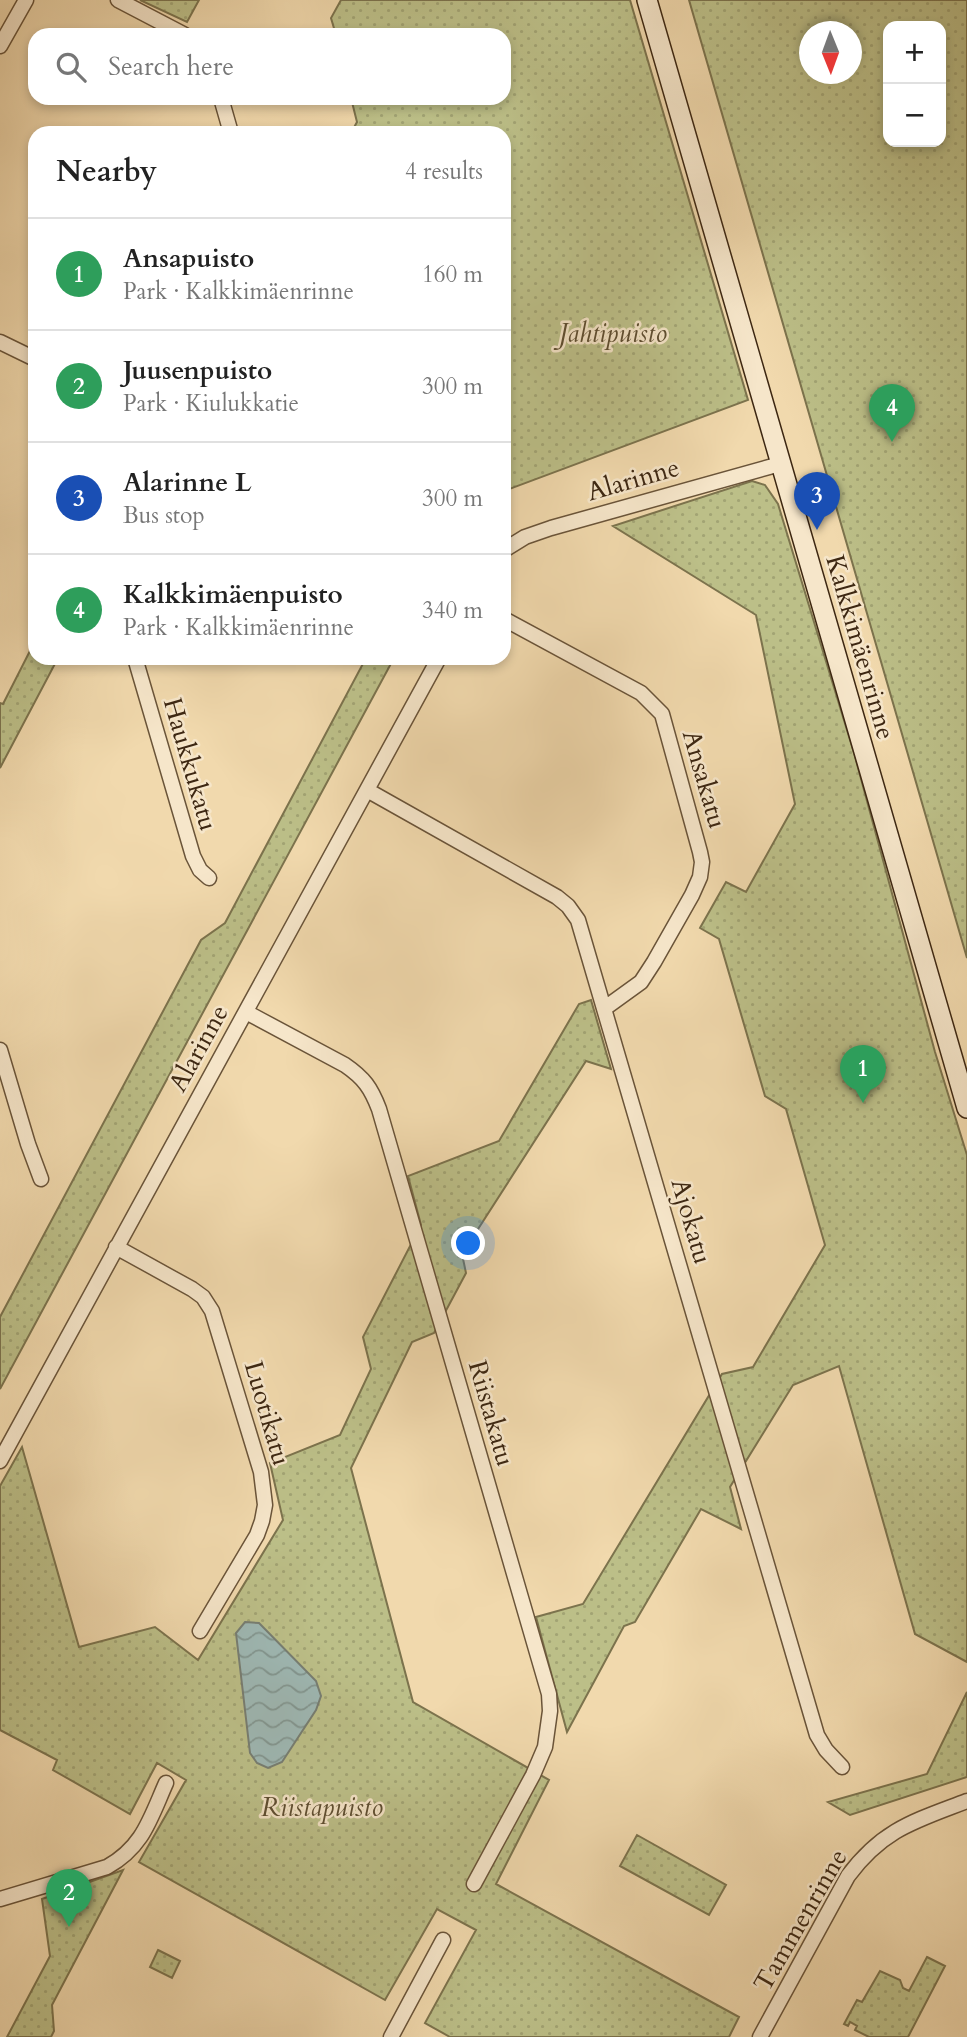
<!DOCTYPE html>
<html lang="en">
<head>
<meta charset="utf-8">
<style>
	:root { --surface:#fff; --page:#f2f2f2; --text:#222; --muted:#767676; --line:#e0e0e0; --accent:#1a73e8 }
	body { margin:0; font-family:Cardo,serif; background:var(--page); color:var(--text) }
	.controls { position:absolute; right:21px; top:21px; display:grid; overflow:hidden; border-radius:14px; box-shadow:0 4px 10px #0003 }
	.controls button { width:63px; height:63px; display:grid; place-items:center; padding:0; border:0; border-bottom:2px solid var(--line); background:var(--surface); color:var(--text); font:35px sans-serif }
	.compass { position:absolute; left:799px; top:21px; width:63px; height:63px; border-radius:50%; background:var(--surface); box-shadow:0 4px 10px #0003; rotate:179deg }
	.you { position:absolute; left:469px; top:1244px; width:24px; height:24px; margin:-18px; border:5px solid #fff; border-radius:50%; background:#1a73e8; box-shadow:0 0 0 10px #1a73e833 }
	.badge { display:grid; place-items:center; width:46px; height:46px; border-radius:50%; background:var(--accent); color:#fff; font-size:23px; font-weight:700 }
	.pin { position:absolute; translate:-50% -58px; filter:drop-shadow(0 2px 4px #0008) }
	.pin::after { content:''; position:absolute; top:37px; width:24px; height:21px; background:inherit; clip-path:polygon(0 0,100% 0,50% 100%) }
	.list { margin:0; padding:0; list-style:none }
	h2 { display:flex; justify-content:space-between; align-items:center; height:91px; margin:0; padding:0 28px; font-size:30px }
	h2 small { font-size:23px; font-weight:400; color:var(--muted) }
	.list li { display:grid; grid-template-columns:46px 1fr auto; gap:21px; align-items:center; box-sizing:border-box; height:112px; padding:0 28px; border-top:2px solid var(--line) }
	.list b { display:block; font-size:26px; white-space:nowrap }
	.list p { margin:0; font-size:23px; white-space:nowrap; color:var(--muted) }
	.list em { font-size:23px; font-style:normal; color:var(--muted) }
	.icon { flex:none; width:38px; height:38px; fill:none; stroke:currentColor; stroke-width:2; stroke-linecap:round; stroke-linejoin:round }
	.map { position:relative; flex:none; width:967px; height:2037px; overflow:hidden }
	.search { position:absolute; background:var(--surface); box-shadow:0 4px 10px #0003; left:28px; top:28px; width:483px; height:77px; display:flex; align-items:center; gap:18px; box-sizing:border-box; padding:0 24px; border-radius:21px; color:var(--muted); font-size:26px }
	.panel { position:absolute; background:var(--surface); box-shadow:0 4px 10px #0003; left:28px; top:126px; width:483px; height:539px; border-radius:21px }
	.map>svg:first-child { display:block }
	.park { fill:url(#park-dots); stroke:#7c734d; stroke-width:2; fill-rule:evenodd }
	.water { fill:url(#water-waves); stroke:#777e73; stroke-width:2 }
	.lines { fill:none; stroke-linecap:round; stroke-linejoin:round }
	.street-casing { stroke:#6a5439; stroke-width:17 }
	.secondary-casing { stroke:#3d2712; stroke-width:22 }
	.street { stroke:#f6e6ca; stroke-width:14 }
	.secondary { stroke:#f6e6ca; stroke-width:19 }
	.labels { text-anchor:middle; stroke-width:5; stroke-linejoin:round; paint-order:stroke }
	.park-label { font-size:26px; font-style:italic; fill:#5d4d30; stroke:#f6e6ca }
	.street-label { font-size:26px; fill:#3d2712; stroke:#f6e6ca }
</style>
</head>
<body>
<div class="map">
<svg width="967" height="2037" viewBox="0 0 967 2037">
	<defs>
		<pattern id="park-dots" width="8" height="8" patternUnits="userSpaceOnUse" patternTransform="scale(1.75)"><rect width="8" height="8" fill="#bcbf88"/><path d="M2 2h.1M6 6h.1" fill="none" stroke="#a2a474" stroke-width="1.8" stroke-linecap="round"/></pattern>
		<pattern id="water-waves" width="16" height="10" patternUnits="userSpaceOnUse" patternTransform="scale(1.75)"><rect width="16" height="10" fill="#9eb8b4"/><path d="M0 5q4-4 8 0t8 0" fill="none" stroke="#829691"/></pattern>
	</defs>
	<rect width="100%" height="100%" fill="#f1d9ad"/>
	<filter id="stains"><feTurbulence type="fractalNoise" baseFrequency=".00286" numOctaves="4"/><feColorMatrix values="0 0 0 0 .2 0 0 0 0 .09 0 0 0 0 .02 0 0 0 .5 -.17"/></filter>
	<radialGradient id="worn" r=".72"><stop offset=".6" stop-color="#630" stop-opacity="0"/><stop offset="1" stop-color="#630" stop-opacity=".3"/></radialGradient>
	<path class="park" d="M140 0H199L187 22Z
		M341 0H630L748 400 504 491V133H351L357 122 351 98H504V35H336L331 18Z
		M689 0H967V958ZM888 26H941V142H888ZM810 32H852V74H810Z
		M752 481 765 485 778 504 854 753 935 1052 967 1155V1662L915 1634 839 1366 793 1385 730 1487 741 1529 701 1509 635 1622 624 1626 567 1732 536 1617 583 1604 722 1374 753 1367 825 1245 786 1109 765 1096 719 939 700 928 726 882 746 892 795 804 756 615 613 526Z
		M35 641V658H58L0 768V703L3 704Z
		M366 658H394L0 1389V1317L201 940 225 923Z
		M591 1000 611 1069 586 1061 462 1254 466 1273 434 1333 412 1342 351 1468 413 1702 549 1780 496 1884 739 2017 729 2037H450L425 2023 476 1930 437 1909 385 2000 139 1862 186 1780 157 1763 130 1814 53 1770 57 1760 0 1730V1486L22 1447 79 1647 155 1627 198 1660 283 1520 270 1463 340 1435 371 1369 363 1337 421 1225 408 1176 499 1141 579 1004Z
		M967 1692V1777L850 1815 828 1802 927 1774Z
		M637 1835 726 1885 709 1915 620 1866Z
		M123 1870 52 2005 54 2031 51 2037H7L50 1956 42 1899Z
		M158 1950 180 1961 172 1978 150 1967Z
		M927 1957 945 1966 908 2037H869L855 2030 857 2026 850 2022 848 2026 844 2024 857 2000 862 2002 880 1971 900 1980 903 1988 909 1991Z"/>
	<path class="water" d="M245 1622 259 1623 316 1681 321 1696 316 1710 282 1762 268 1768 257 1763 250 1753 236 1633Z"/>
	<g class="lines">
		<defs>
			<path id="street" d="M118 0 185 35
				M0 46 26 0
				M221 98 231 133
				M0 342 35 359
				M504 550 525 537 551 528 780 464
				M504 619 641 693 662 714 700 852 702 862 700 877 692 895 654 962 641 982 605 1008
				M135 658 193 856 200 870 209 878
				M367 790 557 897 568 906 578 920 817 1735 826 1750 842 1767
				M246 1012 345 1065C364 1078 371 1088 379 1109L549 1694 550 1711 545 1747 533 1775 474 1884
				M0 1050 28 1144 41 1179
				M116 1247 192 1289 203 1297 212 1311 261 1472 265 1505 262 1521 257 1535 200 1631
				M0 1461 439 658
				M0 1899 107 1867C143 1847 150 1819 166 1783
				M391 2037 443 1940
				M760 2037 848 1876C883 1829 915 1821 967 1801"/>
			<path id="secondary" d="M647 0 967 1108"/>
		</defs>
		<use href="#street" class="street-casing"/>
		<use href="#secondary" class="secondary-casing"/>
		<use href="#street" class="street"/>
		<use href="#secondary" class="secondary"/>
	</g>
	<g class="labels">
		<g class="park-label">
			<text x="613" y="342">Jahtipuisto</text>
			<text x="322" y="1816">Riistapuisto</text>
		</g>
		<g class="street-label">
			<text transform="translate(633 479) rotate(-16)" y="9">Alarinne</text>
			<text transform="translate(861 647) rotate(74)" y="9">Kalkkimäenrinne</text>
			<text transform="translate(191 764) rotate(74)" y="9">Haukkukatu</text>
			<text transform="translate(705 779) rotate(74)" y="9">Ansakatu</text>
			<text transform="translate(198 1048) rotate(-61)" y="9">Alarinne</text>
			<text transform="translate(692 1221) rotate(74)" y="9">Ajokatu</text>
			<text transform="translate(268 1413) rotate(74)" y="9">Luotikatu</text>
			<text transform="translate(492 1413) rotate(74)" y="9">Riistakatu</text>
			<text transform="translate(800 1920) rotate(-60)" y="9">Tammenrinne</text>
		</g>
	</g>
	<rect width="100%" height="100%" filter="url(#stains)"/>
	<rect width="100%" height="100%" fill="url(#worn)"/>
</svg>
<div class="controls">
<button>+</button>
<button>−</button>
</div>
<svg class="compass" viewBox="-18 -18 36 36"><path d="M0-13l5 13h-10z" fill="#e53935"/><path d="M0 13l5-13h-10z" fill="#767676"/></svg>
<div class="you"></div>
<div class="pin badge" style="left:863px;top:1103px;background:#2e9e5b">1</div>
<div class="pin badge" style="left:69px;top:1927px;background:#2e9e5b">2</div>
<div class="pin badge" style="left:817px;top:530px;background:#1a4fb4">3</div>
<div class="pin badge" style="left:892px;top:442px;background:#2e9e5b">4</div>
<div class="search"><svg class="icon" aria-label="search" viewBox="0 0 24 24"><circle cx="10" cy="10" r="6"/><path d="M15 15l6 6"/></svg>Search here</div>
<section class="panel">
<h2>Nearby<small>4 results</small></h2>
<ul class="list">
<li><span class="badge" style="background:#2e9e5b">1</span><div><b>Ansapuisto</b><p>Park · Kalkkimäenrinne</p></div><em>160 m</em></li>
<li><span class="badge" style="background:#2e9e5b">2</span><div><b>Juusenpuisto</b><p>Park · Kiulukkatie</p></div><em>300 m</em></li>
<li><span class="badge" style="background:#1a4fb4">3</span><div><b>Alarinne L</b><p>Bus stop</p></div><em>300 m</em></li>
<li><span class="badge" style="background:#2e9e5b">4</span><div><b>Kalkkimäenpuisto</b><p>Park · Kalkkimäenrinne</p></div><em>340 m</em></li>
</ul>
</section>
</div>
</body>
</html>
